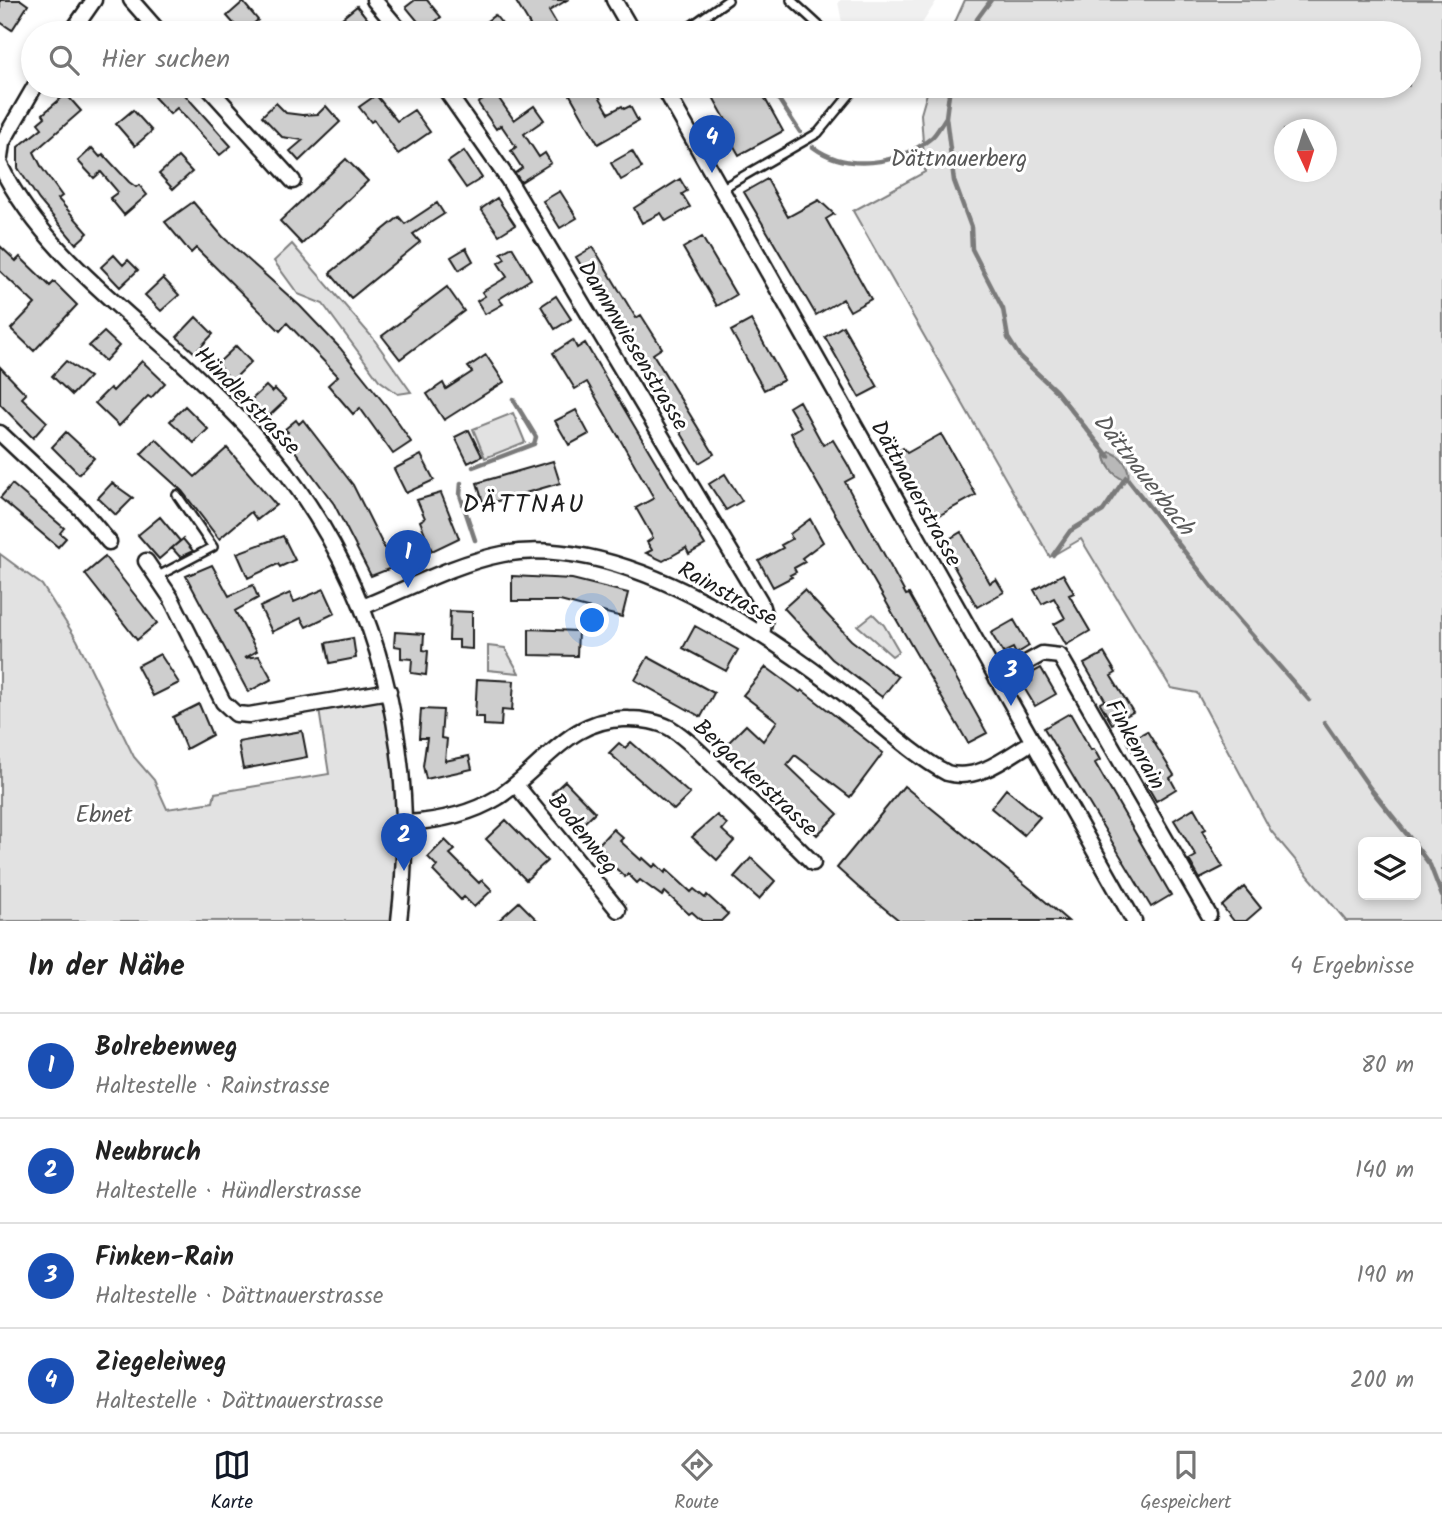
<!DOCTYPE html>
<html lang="de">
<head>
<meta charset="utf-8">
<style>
	:root { --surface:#fff; --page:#f2f2f2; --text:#222; --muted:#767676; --line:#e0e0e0; --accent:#111827 }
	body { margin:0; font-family:Kalam,sans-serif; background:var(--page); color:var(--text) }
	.controls { position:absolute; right:21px; bottom:21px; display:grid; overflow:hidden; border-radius:10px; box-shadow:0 4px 10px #0003 }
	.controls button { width:63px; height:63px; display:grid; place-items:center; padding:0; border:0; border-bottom:2px solid var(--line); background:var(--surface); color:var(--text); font:35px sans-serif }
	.compass { position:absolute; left:1274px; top:119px; width:63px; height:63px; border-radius:50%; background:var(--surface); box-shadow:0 4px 10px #0003; rotate:176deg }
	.you { position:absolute; left:593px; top:621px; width:24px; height:24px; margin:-18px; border:5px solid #fff; border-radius:50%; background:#1a73e8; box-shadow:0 0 0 10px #1a73e833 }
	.badge { display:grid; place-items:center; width:46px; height:46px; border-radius:50%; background:var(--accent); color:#fff; font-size:23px; font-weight:700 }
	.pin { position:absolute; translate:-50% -58px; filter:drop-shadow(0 2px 4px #0008) }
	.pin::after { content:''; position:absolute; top:37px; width:24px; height:21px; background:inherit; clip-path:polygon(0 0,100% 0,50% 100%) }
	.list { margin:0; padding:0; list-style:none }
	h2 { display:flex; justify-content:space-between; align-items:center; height:91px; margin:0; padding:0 28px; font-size:30px }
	h2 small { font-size:23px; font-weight:400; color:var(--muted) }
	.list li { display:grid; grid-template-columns:46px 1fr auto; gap:21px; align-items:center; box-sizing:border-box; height:105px; padding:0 28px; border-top:2px solid var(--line) }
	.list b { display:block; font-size:26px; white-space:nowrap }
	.list p { margin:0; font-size:23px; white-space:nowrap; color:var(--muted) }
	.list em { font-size:23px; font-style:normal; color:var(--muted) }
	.icon { flex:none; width:38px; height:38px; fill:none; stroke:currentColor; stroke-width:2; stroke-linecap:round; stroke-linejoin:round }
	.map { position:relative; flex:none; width:1442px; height:921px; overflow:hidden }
	.search { position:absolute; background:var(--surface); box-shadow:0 4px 10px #0003; left:21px; right:21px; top:21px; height:77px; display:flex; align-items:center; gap:18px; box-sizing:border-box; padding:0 24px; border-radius:38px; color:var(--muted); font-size:26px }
	.sheet { height:511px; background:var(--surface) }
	nav { display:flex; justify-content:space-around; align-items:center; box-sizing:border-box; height:98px; border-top:2px solid var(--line); background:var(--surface); font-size:19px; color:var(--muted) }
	nav a { display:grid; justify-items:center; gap:4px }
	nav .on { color:var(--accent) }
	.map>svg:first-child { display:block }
	.built { fill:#f0f0f0 }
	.green { fill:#e2e2e2; stroke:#7f7f7f; stroke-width:2; fill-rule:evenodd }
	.water { fill:#b8b8b8; stroke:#7a7a7a; stroke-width:2 }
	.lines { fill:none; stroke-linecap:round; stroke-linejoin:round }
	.stream { stroke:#7a7a7a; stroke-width:4.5 }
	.building { fill:#cecece; stroke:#1c1c1c; stroke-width:2 }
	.service-casing { stroke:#1c1c1c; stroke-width:12 }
	.minor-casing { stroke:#1c1c1c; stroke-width:19 }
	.service { stroke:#fff; stroke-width:7 }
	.minor { stroke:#fff; stroke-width:14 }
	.labels { text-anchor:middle; stroke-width:6; stroke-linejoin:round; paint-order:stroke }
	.park-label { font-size:23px; fill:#575757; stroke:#fff }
	.street-label { font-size:23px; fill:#1c1c1c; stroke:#fff }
	.water-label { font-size:24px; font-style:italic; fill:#5a5a5a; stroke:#fff }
	.quarter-label { font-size:26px; letter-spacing:2px; fill:#1c1c1c; stroke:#fff }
</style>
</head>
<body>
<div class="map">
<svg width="1442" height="921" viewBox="0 0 1442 921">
	<rect width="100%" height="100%" fill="#fff"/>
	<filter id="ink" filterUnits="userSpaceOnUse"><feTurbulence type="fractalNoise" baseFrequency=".0143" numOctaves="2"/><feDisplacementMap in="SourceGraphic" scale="14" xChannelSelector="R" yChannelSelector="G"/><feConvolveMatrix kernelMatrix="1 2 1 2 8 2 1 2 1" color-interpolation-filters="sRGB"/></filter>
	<g filter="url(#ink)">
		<path class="built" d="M841 0H937L916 33H844L838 2Z"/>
		<path class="green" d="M965 0H1442V921H1346L1271 831 1197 693 1171 688 1081 539 1050 557 853 211 925 172 921 114 929 86H1409V33H950ZM1284 130H1326V172H1284ZM1112 452 1127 468V480C1117 478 1107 467 1105 457ZM1363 842H1416V895H1363Z
			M292 244 373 338 411 392 398 394 379 380 323 304 298 294 274 261Z
			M513 413 525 442 485 458 473 429Z
			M0 554 42 585 77 640 134 757 154 780 167 809 213 802 215 793 329 774 318 703 389 691 395 717 399 921H0Z
			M873 614 884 625 899 651 892 656 858 626Z
			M488 646 505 648 519 673 488 670Z"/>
		<path class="water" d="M1110 452C1122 455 1131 468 1128 480 1117 480 1107 467 1105 456Z"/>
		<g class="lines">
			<path class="stream" d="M973 33 977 19 991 0
				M770 86 800 132
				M950 86 946 117 954 181 971 227 972 249 1003 309 1008 338 1020 357 1056 391 1109 457
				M813 147C847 172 897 165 930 139 937 134 941 124 946 117
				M473 467 534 444 536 437 513 399
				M1126 477 1231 611 1309 700
				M461 483 460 495 475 540
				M1053 555 1070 531 1103 511 1126 477
				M1324 722 1370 788 1413 842
				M1416 846 1430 865 1442 896"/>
		</g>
		<path class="building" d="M0 0H21L28 5 12 30 0 22Z
			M415 0H427L441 17 425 30 406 7Z
			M515 0H567L549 11 562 33H517L530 25Z
			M243 2 258 20 242 33 227 16Z
			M357 6 379 33H353L341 19Z
			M495 15 509 33H471Z
			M166 86H177L231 146 220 155 177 108 170 114 154 97Z
			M580 86H593L609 113 622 106 624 109 630 106 638 121 598 144 569 93Z
			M734 86H758L783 131 739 155 727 134 732 131 713 97Z
			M495 93 514 120 534 106 544 120 524 134 539 157 545 153 551 163 521 182 515 173 522 168 511 151 516 147 501 125 496 129 478 103Z
			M66 94 81 111 34 152 42 168 62 196 58 199 88 233 76 244 39 200 18 168V147L42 128 38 123 45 117 43 114Z
			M376 95 397 121 414 110 430 132 398 154 374 120 371 122 359 107Z
			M276 103 286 113 302 115 318 114 326 106 340 122 299 161 290 151 303 140 282 137 262 116Z
			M133 110 152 131 135 146 116 124Z
			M92 148 100 157 103 154 129 182 136 187 139 185 147 195 124 215 110 198 118 192 101 172 94 178 78 161Z
			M464 151 482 178 466 188 448 162Z
			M632 151 642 168 621 180 611 163Z
			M178 157 192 172 173 189 159 174Z
			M346 159 368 181 302 244 280 221Z
			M680 179 687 191 682 194 690 207 666 221 661 213 642 223 634 208Z
			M767 179 788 217 819 200 834 214 826 219 871 299 850 311 843 299 816 315 744 192Z
			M560 191 577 218 560 228 543 201Z
			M497 198 515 225 499 235 481 209Z
			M193 202 223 237 300 306 340 348 388 408 411 442 393 454 360 408 353 414 328 385 338 376 287 323 280 331 196 248 191 253 165 222Z
			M437 203 444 214 413 234 420 242 351 298 330 273 399 217 405 224Z
			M702 237 736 295 717 306 683 248Z
			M0 246 16 261 20 257 50 286 54 282 77 305 34 351 11 329 35 304 0 271Z
			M512 247 531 279 499 299 503 304 485 314 477 301 485 296 482 292 507 277 498 263 505 259 501 253Z
			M593 247 636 318 641 315 662 348 653 354 714 454 699 463 576 257Z
			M466 248 473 261 459 270 451 257Z
			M114 255 123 265 128 260 138 270 120 287 101 267Z
			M163 278 179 295 161 311 145 295Z
			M447 287 464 311 400 359 382 336Z
			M556 296 571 319 555 329 541 306Z
			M196 317 213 334 195 353 177 337Z
			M751 320 784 380 764 390 731 331Z
			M843 326 878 387 859 397 825 337Z
			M104 332 119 346 105 361 89 346Z
			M573 340 577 348 585 343 705 545 689 554 686 548 663 561 646 553 652 550 647 542 653 538 636 508 654 498 587 382 575 389 553 353Z
			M236 346 251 362 232 381 217 364Z
			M486 355 504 382 444 420 427 394 443 383 446 389 472 372 468 367Z
			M66 361 89 377 72 395 52 376Z
			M142 361 165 383 151 398 148 396 119 426 95 403 110 388 113 391Z
			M0 367 26 394 22 398 47 422 33 438 0 404Z
			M266 386 272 392 275 389 286 400 267 418 250 401Z
			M799 401 823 445 833 440 848 465 854 477 845 482 906 595 909 594 987 733 968 743 802 457 791 433 801 427 789 407Z
			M185 406 208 429 194 443 170 421Z
			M576 410 589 434 569 445 555 421Z
			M296 420 299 424 303 420 353 485 394 567 371 576 334 504 284 436 288 432 285 429Z
			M469 430 482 456 468 463 455 437Z
			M66 432 94 458 79 474 52 447Z
			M941 434 976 495 931 520 893 454 903 448 907 453Z
			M156 439 195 477 227 448 276 505 257 520 251 512 219 539 182 491 141 454Z
			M421 455 434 480 406 493 394 469Z
			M553 461 560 483 484 505 477 483Z
			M725 474 742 501 726 510 709 484Z
			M112 483 133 498 116 515 98 498Z
			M12 484 64 528 60 533 66 538 58 547 0 498Z
			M441 493 459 538 432 551 420 521 425 518 417 500Z
			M160 517 180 541 159 559 138 535Z
			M810 519 823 542 802 558 805 562 794 568 796 572 790 575 792 577 773 587 759 561 783 548 781 545 792 539 790 534Z
			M961 532 990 583 996 579 1004 592 977 607 941 544Z
			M283 536 295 560 280 567 278 564 248 578 237 553Z
			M183 539 193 551 180 557 172 548Z
			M105 557 157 623 137 640 85 574Z
			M212 565 229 596 253 585 258 598 235 611 257 651 245 658 259 656 272 679 248 692 186 576Z
			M1063 574 1074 593 1069 595 1090 631 1066 645 1054 624 1065 618 1054 598 1042 604 1034 590Z
			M512 576 572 579 628 593 622 617 560 601H512Z
			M324 589 335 613 306 627 301 618 272 632 260 607 290 593 294 602Z
			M804 590 851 640 898 677 882 697 832 659 784 608Z
			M450 611 472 612V649L459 648V640H449Z
			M1014 620 1029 646 1016 654 1013 648 1003 653 991 633Z
			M695 626 738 650 726 671 683 648Z
			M529 629 578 631 577 656 529 655Z
			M395 632 424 634 423 650 428 651 426 675 411 673 412 659 401 658V647L394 646Z
			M353 638 356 658 330 663 326 643Z
			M1104 653 1116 673 1111 676 1133 712 1112 724 1100 703 1105 700 1084 664Z
			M160 654 179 683 153 696 137 666Z
			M648 657 714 693 701 717 635 680Z
			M766 667 800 692 802 690 883 753 850 797 795 755 787 765 838 814 817 835 726 745 746 725 763 741 777 721 743 695Z
			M1041 668 1056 694 1035 706 1023 686 1032 681 1028 675Z
			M477 679 514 681 512 711 502 710 501 726 484 725V717H475Z
			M199 704 212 735 186 749 173 717Z
			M421 709 443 710 441 738 447 739 445 761 469 756 472 769 426 779 423 766 427 738H419Z
			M1070 713 1091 750 1094 749 1100 760 1095 763 1171 895 1151 907 1044 728Z
			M302 731 307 757 243 769 238 742Z
			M1147 731 1174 775 1170 778 1176 789 1156 801 1145 782 1150 779 1127 742Z
			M631 742 690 794 674 810 609 753 619 743 625 748Z
			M565 781 595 812 582 825 552 793Z
			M904 786 1032 890 1068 921H900L858 887 837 868Z
			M1006 789 1040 817 1024 835 991 808Z
			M1194 808 1206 829 1202 831 1223 867 1200 879 1189 860 1196 856 1174 820Z
			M717 815 727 824 722 830 734 841 717 860 692 837Z
			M506 820 547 861 526 880 486 839Z
			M613 829 623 838 620 841 641 860 643 858 653 867 656 864 665 873 667 870 691 892 694 889 705 898 707 895 728 914 721 921H702L692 912 689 914 665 892 662 896 640 880 637 883 628 874 625 877 605 858 608 855 598 845Z
			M445 840 455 850 450 854 479 883 482 880 492 890 474 907 464 897 461 900 433 871 437 866 428 857Z
			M751 858 775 881 759 899 734 877Z
			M1244 887 1261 908 1246 921H1234L1222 906Z
			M519 902 538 921H498Z"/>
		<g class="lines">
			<defs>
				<path id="service" d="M791 0 827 33
					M681 33 728 0
					M721 189 818 133 851 93 848 86
					M158 576 213 547 177 495"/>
				<path id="minor" d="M131 0 160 33
					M374 0 402 33
					M614 0 633 33
					M71 33 94 0
					M207 86 293 181
					M443 86 508 179 760 601 765 617 762 635
					M663 86 1134 921
					M0 158 2 143 35 86
					M0 165C38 244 113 300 177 358 210 389 244 421 273 456 381 588 419 754 399 921
					M0 433 82 510 109 542
					M146 561 171 598 223 702 236 714 249 715 389 691
					M365 606C409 588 456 563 503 554 615 535 747 620 834 686 869 712 909 753 947 773 978 782 1007 757 1032 742
					M997 679 1042 654 1060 656 1209 915
					M516 785 618 910
					M406 823C438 821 469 815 497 798 543 769 569 716 629 719 642 719 659 722 670 728 691 741 708 761 725 777 755 806 784 834 813 863"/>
			</defs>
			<use href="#service" class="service-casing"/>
			<use href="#minor" class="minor-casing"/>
			<use href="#service" class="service"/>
			<use href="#minor" class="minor"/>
		</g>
	</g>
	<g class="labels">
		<g class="park-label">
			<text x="959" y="166">Dättnauerberg</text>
			<text x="104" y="822">Ebnet</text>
		</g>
		<g class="street-label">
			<text transform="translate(634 345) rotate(59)" y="8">Dammwiesenstrasse</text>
			<text transform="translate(248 400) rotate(46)" y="8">Hündlerstrasse</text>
			<text transform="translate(917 493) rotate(61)" y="8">Dättnauerstrasse</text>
			<text transform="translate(728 593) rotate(29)" y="8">Rainstrasse</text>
			<text transform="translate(1136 744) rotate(61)" y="8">Finkenrain</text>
			<text transform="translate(756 777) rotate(43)" y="8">Bergackerstrasse</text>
			<text transform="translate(584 833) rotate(51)" y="8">Bodenweg</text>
		</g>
		<g class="water-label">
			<text transform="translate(1144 474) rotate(52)" y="8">Dättnauerbach</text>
		</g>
		<g class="quarter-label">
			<text x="524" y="512">DÄTTNAU</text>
		</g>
	</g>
</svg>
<div class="controls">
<button><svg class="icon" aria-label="layers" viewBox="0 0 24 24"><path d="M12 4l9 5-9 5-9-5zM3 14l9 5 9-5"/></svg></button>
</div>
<svg class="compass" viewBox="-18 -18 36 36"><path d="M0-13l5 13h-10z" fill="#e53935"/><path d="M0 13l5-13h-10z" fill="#767676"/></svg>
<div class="you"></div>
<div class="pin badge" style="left:408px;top:588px;background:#1a4fb4">1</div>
<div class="pin badge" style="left:404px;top:871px;background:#1a4fb4">2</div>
<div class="pin badge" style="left:1011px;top:706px;background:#1a4fb4">3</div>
<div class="pin badge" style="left:712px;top:173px;background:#1a4fb4">4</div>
<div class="search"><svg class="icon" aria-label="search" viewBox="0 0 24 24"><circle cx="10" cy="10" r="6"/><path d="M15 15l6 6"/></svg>Hier suchen</div>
</div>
<section class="sheet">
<h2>In der Nähe<small>4 Ergebnisse</small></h2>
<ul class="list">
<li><span class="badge" style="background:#1a4fb4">1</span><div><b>Bolrebenweg</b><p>Haltestelle · Rainstrasse</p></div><em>80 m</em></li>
<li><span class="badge" style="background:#1a4fb4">2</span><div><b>Neubruch</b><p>Haltestelle · Hündlerstrasse</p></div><em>140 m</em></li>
<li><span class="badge" style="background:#1a4fb4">3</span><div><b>Finken-Rain</b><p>Haltestelle · Dättnauerstrasse</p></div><em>190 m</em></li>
<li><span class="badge" style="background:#1a4fb4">4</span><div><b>Ziegeleiweg</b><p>Haltestelle · Dättnauerstrasse</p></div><em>200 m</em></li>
</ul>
</section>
<nav>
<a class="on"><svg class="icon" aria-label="map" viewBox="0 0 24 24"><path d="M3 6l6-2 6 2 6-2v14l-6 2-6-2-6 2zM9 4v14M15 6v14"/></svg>Karte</a>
<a><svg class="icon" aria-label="directions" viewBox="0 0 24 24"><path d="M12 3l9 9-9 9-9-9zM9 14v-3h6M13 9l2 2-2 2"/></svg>Route</a>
<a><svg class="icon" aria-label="saved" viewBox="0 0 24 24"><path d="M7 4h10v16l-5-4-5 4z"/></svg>Gespeichert</a>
</nav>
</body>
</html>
